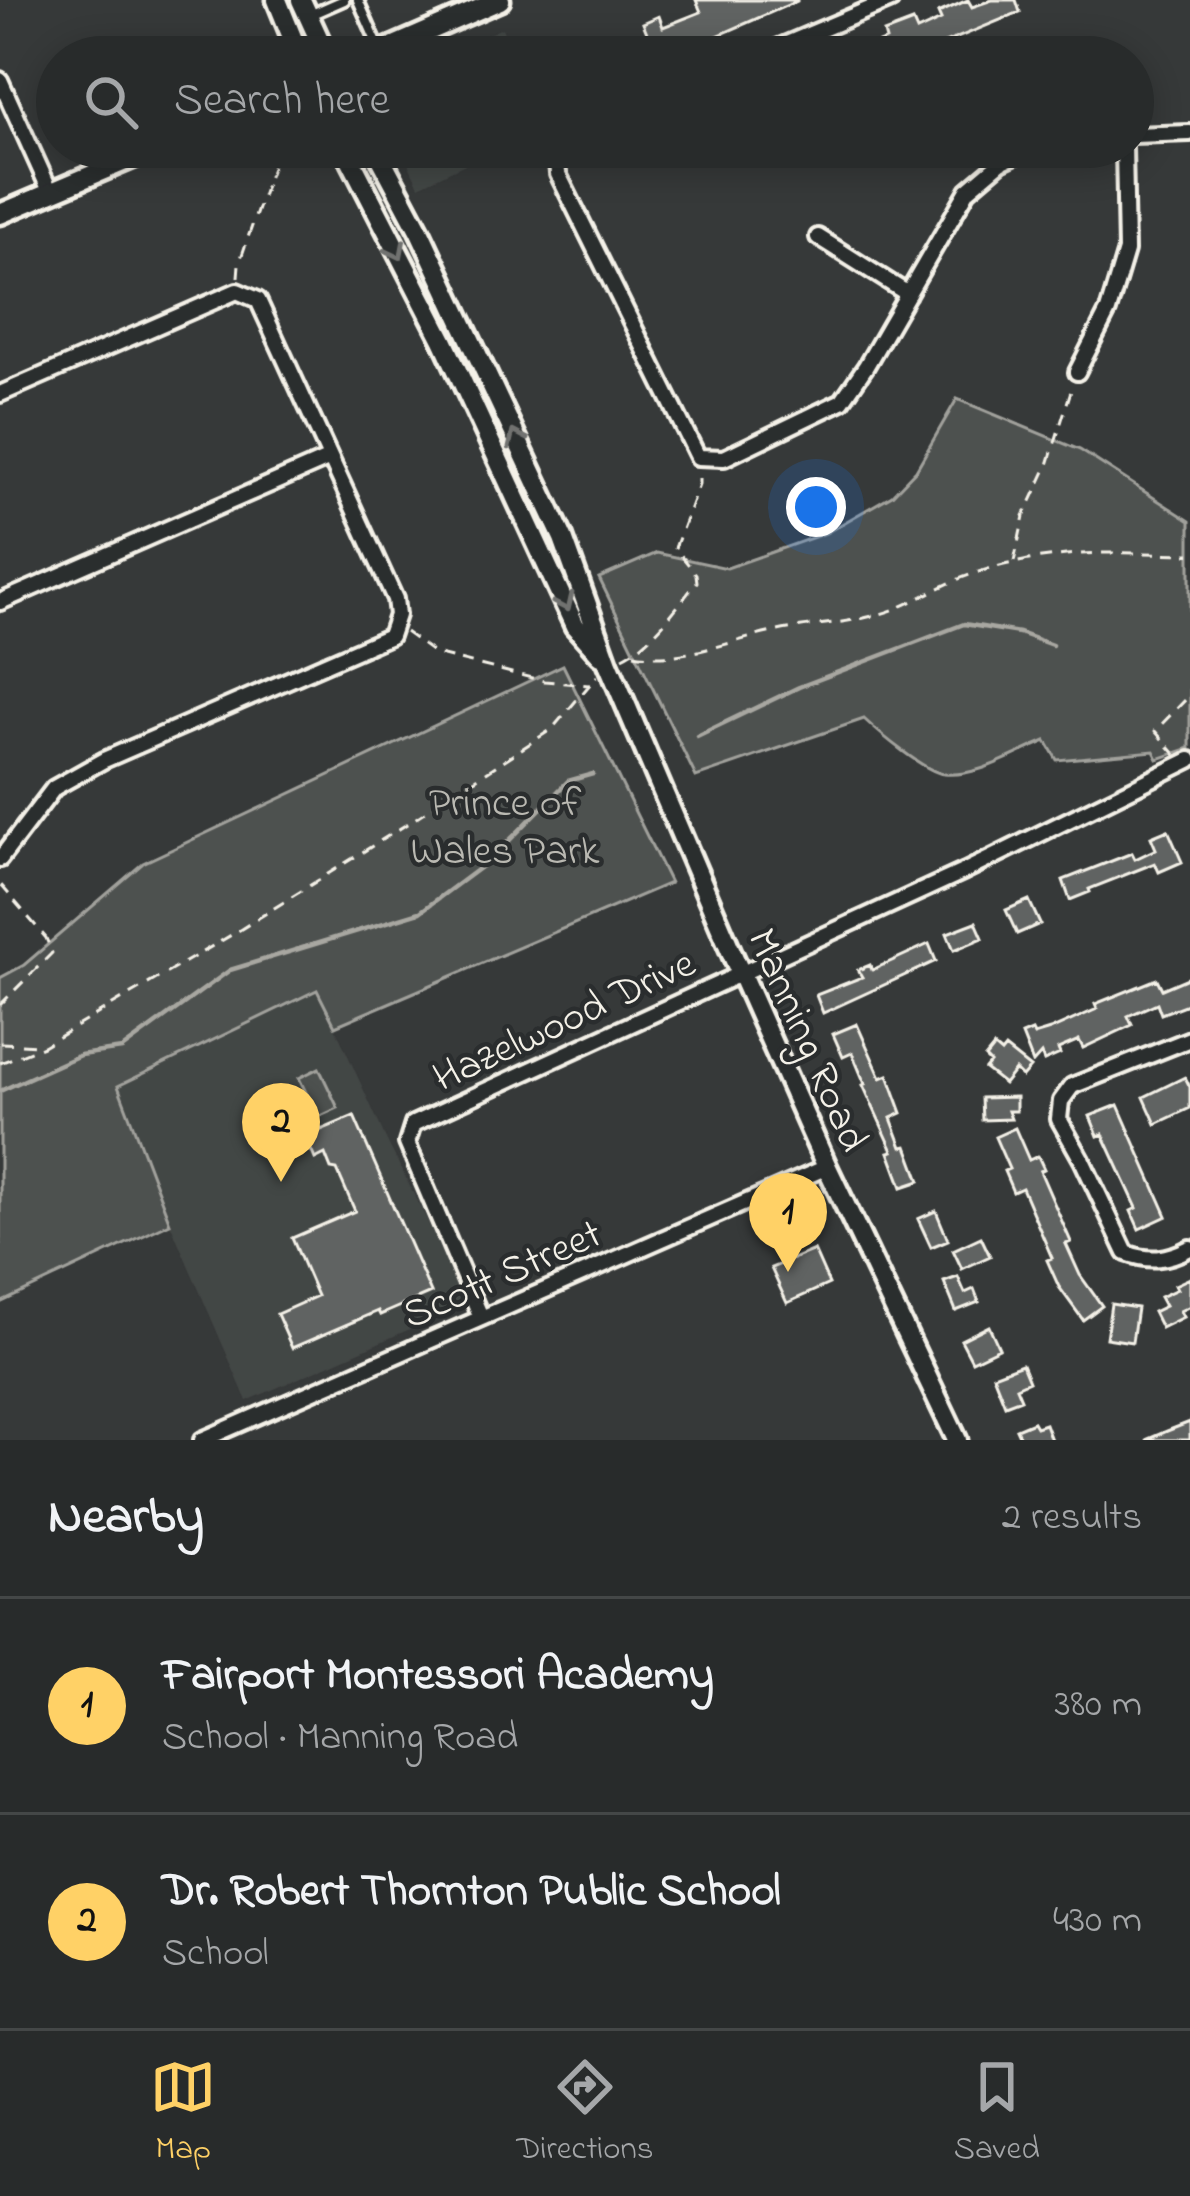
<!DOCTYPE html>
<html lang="en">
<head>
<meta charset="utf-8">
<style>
	:root { --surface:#282b2b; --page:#303333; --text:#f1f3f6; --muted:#a5a7a9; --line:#444747; --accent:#ffd166 }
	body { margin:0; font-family:"Indie Flower",sans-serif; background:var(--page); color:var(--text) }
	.you { position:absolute; left:816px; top:507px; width:42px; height:42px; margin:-30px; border:9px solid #fff; border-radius:50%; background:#1a73e8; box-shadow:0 0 0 18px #1a73e833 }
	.badge { display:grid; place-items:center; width:78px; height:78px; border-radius:50%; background:var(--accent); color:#111; font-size:39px; font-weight:700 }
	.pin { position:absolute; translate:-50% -99px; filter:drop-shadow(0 3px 6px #0008) }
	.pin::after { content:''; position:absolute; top:63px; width:42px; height:36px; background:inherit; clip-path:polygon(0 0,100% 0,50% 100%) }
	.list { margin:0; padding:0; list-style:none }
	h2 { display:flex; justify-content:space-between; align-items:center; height:156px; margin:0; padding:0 48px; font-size:51px }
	h2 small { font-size:39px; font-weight:400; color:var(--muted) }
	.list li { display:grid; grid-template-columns:78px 1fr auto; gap:36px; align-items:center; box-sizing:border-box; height:216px; padding:0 48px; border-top:3px solid var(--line) }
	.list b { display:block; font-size:45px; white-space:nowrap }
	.list p { margin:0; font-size:39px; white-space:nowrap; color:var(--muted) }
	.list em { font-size:39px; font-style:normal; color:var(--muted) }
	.icon { flex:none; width:66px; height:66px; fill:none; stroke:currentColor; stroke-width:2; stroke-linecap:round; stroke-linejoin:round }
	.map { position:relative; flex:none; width:1190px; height:1440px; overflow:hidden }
	.search { position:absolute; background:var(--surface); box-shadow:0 6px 30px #0003; left:36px; right:36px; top:36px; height:132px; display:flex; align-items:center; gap:30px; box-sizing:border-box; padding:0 42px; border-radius:66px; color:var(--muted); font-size:45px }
	.sheet { height:588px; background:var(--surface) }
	nav { display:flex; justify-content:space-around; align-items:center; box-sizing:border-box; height:168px; border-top:3px solid var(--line); background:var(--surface); font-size:33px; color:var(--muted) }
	nav a { display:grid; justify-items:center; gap:6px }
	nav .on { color:var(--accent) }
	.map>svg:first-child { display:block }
	.built { fill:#434645 }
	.green { fill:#4e514f; stroke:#a1a19c; stroke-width:3 }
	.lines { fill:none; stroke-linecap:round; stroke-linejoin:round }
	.stream { stroke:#a8a7a1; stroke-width:4.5 }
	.building { fill:#616362; stroke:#f4f1e8; stroke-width:3 }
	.lane-casing { stroke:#f4f1e8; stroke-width:16 }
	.street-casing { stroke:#f4f1e8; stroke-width:22 }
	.secondary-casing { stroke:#f4f1e8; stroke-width:27 }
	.path { stroke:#f4f1e8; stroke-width:3; stroke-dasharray:12 9; stroke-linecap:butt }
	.lane { stroke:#2a2d2e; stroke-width:8 }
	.street { stroke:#2a2d2e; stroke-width:14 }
	.secondary { stroke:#2a2d2e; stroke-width:18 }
	.oneway { stroke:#71726f }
	.labels { text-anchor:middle; stroke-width:9; stroke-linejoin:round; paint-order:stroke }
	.park-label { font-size:42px; fill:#bab9b2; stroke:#2a2d2e }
	.street-label { font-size:42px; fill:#f4f1e8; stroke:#2a2d2e }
</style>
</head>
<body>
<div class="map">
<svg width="1190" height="1440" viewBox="0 0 1190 1440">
	<rect width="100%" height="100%" fill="#363939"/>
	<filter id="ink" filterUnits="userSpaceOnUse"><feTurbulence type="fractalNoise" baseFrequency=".00833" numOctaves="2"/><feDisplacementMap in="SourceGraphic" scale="24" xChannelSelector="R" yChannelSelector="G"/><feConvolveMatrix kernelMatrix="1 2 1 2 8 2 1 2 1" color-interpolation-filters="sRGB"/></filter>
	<g filter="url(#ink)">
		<path class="built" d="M502 28 514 57H438Z
			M400 147H501L419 186Z
			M318 990 387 1141 469 1303 247 1401 170 1223 118 1087Z"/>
		<path class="green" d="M957 399 1080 450 1190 521V748L1158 759 1154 751 1057 760 1046 741C1014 754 979 777 944 774 925 772 879 733 864 719L696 777 599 578 657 553 727 568 826 533 892 495 916 470Z
			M563 665 670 883 335 1026 317 990 118 1086 170 1223 0 1303V978L24 965 143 863Z
			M319 1068 338 1108 318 1117 299 1078Z"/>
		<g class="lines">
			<path class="stream" d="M697 736 799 687 964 624 1019 633 1052 645
				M0 1091 80 1055 122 1049 230 970 420 912 490 860 568 781 593 774"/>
		</g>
		<path class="building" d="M696 0H797V1L669 57H657L643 23 659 16 663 27 701 12Z
			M968 0 972 7 992 0H1016L1020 12 911 57H846L886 40 884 33 913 22 917 31 941 20 938 13Z
			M1168 830 1182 862 1159 872 1155 863 1089 889 1090 892 1070 900 1063 880 1132 853 1135 859 1156 849 1151 837Z
			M1029 900 1040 924 1017 934 1006 910Z
			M976 922 983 938 954 950 947 933Z
			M929 944 936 961 823 1013 816 995 862 977 858 970 870 965 872 970Z
			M1190 977V1003L1161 1014 1157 1003 1128 1016 1132 1025 1083 1048 1079 1040 1058 1049 1060 1054 1044 1061 1041 1054 1033 1063 1022 1035 1032 1031 1034 1035 1050 1030 1097 1009 1095 1004 1157 979 1162 989Z
			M857 1024 881 1078 888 1075 902 1113 891 1118 902 1147 907 1146 920 1181 902 1187 889 1152 893 1151 863 1085 865 1084 852 1053 843 1057 833 1034Z
			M994 1047 1001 1053 1005 1048 1030 1068 1022 1077 1015 1070 1004 1084 985 1069 990 1063 985 1058Z
			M1185 1077 1190 1087V1108L1156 1124 1144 1097Z
			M1016 1097V1111H1008L1011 1119 982 1120 981 1098Z
			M1118 1105 1167 1216 1139 1229 1131 1211 1137 1208 1103 1134 1098 1136 1090 1116Z
			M354 1116 431 1293 380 1315 378 1311 292 1348 277 1314 317 1296 292 1238 355 1211 337 1170 331 1169 325 1154 315 1159 302 1129 318 1122 321 1130Z
			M1015 1128 1029 1160 1038 1156 1044 1169 1040 1171 1071 1242 1066 1244 1080 1275 1102 1306 1083 1320 1059 1287 1047 1260 1052 1258 1022 1188 1013 1192 1004 1171 1009 1169 995 1137Z
			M936 1211 948 1240 931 1247 918 1219Z
			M981 1237 990 1256 962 1269 953 1250Z
			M814 1250 829 1284 787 1303 771 1268Z
			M958 1277 965 1293 974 1289 979 1302 956 1311 944 1282Z
			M1190 1278V1306L1180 1311 1183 1317 1161 1328 1153 1312 1165 1306 1160 1297 1177 1289 1175 1285Z
			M1111 1304 1137 1308 1132 1342 1106 1338Z
			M989 1326 999 1348 972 1361 961 1340Z
			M1022 1364 1029 1381 1016 1387 1021 1399 1005 1405 993 1375Z
			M1033 1422 1036 1427 1045 1424 1051 1440H1021L1016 1429Z
			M1190 1422V1440H1146L1167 1431Z"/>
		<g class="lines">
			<defs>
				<path id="lane" d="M358 0 380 50
					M312 14 344 0"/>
				<path id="street" d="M756 57 891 0
					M0 80 51 193
					M1133 135 1190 133
					M556 147 558 174 698 457 724 458 842 401 866 366 968 190 1001 162 1033 147
					M818 237 908 294
					M1077 372 1108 311 1126 251 1124 147
					M0 394 237 291 258 300 395 599 397 615 390 636 104 760 54 788 0 859
					M0 602 330 458
					M1190 1039 1072 1086 1061 1101 1059 1119 1082 1160 1126 1253C1150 1262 1167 1260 1190 1248
					M481 1317 407 1143 413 1124 965 871 1190 760
					M202 1440 827 1167"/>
				<path id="secondary" d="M277 0 300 57
					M301 0 327 57
					M369 57 500 0
					M344 147 443 340 575 626 601 655
					M375 147 419 230 563 538 608 663 733 956 827 1167 957 1440
					M0 214 158 147"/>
			</defs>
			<use href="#lane" class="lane-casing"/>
			<use href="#street" class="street-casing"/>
			<use href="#secondary" class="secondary-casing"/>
			<path class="path" d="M277 157 296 147
				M238 277 239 264 279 147
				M1014 562 1024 516 1048 465 1073 384
				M405 632 435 654 544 681 589 685
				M634 654C682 663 731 640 778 631 817 623 857 624 895 609 915 601 934 590 954 581 975 572 1001 565 1024 561 1079 550 1135 553 1190 554
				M623 657C653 643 676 607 697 582L696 574 675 548 699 484V470
				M1176 755 1155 731 1190 695
				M0 1005 52 953 46 938 1 885
				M0 1043 40 1045
				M0 1063 43 1046 238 931 410 822 552 729 597 676"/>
			<use href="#lane" class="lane"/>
			<use href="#street" class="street"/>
			<use href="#secondary" class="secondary"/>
		</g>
		<defs><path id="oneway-chevron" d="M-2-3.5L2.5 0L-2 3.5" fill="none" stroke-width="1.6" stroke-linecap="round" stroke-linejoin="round" transform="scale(3)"/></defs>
		<g class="oneway">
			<use href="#oneway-chevron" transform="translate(397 251) rotate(63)"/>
			<use href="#oneway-chevron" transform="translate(516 438) rotate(-115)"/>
			<use href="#oneway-chevron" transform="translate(565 603) rotate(65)"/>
		</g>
	</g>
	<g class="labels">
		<g class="park-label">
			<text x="505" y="815">Prince of<tspan x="505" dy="48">Wales Park</tspan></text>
		</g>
		<g class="street-label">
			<text transform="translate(563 1018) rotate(-25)" y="15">Hazelwood Drive</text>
			<text transform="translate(810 1039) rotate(66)" y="15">Manning Road</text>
			<text transform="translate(501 1272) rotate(-24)" y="15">Scott Street</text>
		</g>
	</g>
</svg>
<div class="you"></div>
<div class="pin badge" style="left:788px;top:1272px">1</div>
<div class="pin badge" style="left:281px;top:1182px">2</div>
<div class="search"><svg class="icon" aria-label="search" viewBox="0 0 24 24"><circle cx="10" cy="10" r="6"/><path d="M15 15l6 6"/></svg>Search here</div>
</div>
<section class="sheet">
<h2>Nearby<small>2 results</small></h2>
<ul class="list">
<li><span class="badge">1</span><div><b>Fairport Montessori Academy</b><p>School · Manning Road</p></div><em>380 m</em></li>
<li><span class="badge">2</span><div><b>Dr. Robert Thornton Public School</b><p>School</p></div><em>430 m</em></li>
</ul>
</section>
<nav>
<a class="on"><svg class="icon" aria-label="map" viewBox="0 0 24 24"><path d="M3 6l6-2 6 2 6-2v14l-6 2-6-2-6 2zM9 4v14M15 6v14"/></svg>Map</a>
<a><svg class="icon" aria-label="directions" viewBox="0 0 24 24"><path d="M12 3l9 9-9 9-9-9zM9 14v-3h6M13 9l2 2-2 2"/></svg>Directions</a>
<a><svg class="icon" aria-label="saved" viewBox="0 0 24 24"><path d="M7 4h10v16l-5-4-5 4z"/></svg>Saved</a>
</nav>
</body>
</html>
